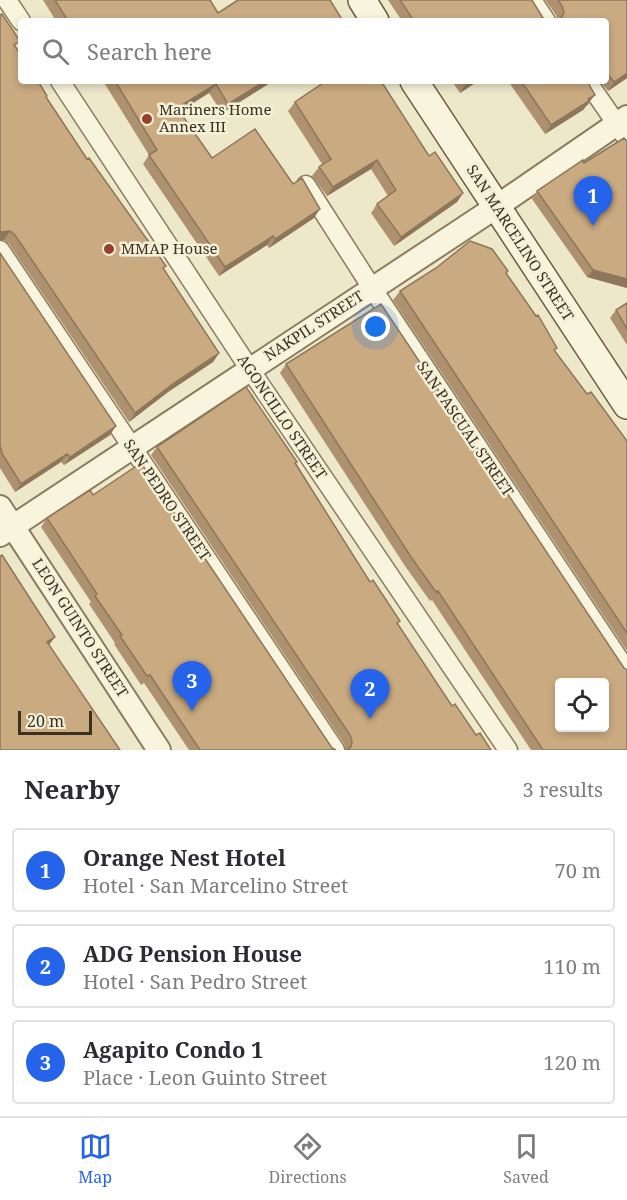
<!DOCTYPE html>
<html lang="en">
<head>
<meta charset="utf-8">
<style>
	:root { --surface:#fff; --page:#f7f7f7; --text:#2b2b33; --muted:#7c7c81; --line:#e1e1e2; --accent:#2563eb }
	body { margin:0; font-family:"Noto Serif",serif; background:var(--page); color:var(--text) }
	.controls { position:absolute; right:18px; bottom:18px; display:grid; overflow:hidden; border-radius:6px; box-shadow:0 3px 9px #0003 }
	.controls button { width:54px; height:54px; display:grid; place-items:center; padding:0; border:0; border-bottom:2px solid var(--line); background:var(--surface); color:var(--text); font:30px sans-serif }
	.scale { position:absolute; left:18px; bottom:15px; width:74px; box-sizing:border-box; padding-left:6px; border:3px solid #3b3121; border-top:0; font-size:16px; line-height:21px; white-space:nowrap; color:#3b3121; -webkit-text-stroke:4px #f5f1d9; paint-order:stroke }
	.you { position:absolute; left:376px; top:327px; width:21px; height:21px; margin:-15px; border:4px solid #fff; border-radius:50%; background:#1a73e8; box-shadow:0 0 0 9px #1a73e833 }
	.badge { display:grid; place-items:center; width:39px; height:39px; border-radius:50%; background:var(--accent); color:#fff; font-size:20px; font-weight:700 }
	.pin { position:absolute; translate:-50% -50px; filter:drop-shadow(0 2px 3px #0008) }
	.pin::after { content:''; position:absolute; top:32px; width:21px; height:18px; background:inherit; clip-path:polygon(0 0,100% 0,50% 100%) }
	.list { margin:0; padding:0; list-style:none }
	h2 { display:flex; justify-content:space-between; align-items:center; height:78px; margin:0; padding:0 24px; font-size:26px }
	h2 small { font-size:20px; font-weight:400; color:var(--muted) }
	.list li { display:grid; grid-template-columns:39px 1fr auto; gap:18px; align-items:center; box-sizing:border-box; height:84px; margin:0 12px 12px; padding:0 12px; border:2px solid var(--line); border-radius:6px }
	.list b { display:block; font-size:22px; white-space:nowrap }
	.list p { margin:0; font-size:20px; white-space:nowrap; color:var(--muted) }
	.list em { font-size:20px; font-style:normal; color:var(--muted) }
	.icon { flex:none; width:33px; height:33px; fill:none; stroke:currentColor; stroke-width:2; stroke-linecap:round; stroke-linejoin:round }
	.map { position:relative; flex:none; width:627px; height:750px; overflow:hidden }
	.search { position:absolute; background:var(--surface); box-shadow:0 3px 9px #0003; left:18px; right:18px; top:18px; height:66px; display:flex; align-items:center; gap:15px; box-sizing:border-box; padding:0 21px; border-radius:6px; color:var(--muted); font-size:22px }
	.sheet { height:366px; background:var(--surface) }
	nav { display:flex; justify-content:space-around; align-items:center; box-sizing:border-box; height:84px; border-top:2px solid var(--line); background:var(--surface); font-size:16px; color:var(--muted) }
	nav a { display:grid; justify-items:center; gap:3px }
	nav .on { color:var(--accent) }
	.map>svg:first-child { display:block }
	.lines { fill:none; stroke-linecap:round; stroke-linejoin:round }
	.minor-casing { stroke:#8a7c5f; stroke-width:21 }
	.tertiary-casing { stroke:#8a7c5f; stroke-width:26 }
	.secondary-casing { stroke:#6c5d42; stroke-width:30 }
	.minor { stroke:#f8f4dd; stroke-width:18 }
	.tertiary { stroke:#f8f4dd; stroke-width:22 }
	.secondary { stroke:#f8f4dd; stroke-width:27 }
	.wall { fill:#ae926f }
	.shaded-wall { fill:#8d775a }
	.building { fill:#caaa81; stroke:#8d775a; stroke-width:1.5; fill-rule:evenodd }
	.poi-dot { fill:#973e31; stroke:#f5f1d9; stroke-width:2 }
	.labels { text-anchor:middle; stroke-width:5; stroke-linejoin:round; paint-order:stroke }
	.poi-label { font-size:15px; fill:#3b3121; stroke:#f5f1d9; text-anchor:start }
	.street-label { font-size:15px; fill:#3b3121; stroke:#f5f1d9 }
</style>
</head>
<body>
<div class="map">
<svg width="627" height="750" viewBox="0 0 627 750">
	<rect width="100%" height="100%" fill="#eee8ca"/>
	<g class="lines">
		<defs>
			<path id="minor" d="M7 0 21 21
				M532 0 546 21
				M60 81 249 368 508 750
				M587 81 627 139
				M306 185 372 288 627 671
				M0 250 335 750"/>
			<path id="tertiary" d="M0 507 159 750
				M0 535 496 207 627 117"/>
			<path id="secondary" d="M362 0 375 21
				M414 81 627 405"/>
		</defs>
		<use href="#minor" class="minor-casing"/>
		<use href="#tertiary" class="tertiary-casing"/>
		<use href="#secondary" class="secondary-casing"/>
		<use href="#minor" class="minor"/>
		<use href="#tertiary" class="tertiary"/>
		<use href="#secondary" class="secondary"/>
	</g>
	<path class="wall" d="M43 0H210L218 13 343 21H56Z
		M388 0H532L543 18 548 21H402Z
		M545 0H627V78L608 91 600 81H606V21L557 20 556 15Z
		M0 15 16 47 46 98 163 269 219 353 213 362 168 392 129 422 9 244 4 240H0Z
		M103 81H273L222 113 209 93 180 111 212 158 314 218 269 248 267 245 219 276 143 164 149 155Z
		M452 81H478L460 93Z
		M508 81H587L589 104 586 106 583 110 545 134Z
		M295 102 429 156 463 193 457 202 394 246 371 213 377 204 388 196 371 169 327 196 312 176 319 167 322 164 288 111Z
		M627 141V288L587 277 532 199 537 191 584 163Z
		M0 253 110 435 64 465 61 462 15 492 0 468Z
		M506 274 555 352 587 394 627 441V651L393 300 400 291Z
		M627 303V345L610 318 616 310Z
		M286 364 624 668 627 750H531L432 600 430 601 405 566 280 373Z
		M157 447 296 463 370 582 400 621 398 624 452 706 476 735 346 750 344 744 151 455Z
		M93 495 332 748 336 750H189L144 683 141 685 114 644 115 643 89 604 91 602 41 527 47 518Z"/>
	<path class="shaded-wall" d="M627 73V78L608 91 614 82Z
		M265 81H273L222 113 228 104Z
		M470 81H478L460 93 466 84Z
		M216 84 209 93 171 117 177 108Z
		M595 95 583 110 545 134 551 125Z
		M377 160 371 169 327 196 333 187Z
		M463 193 457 202 394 246 401 237Z
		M320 209 314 218 269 248 275 239Z
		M10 231 4 240H0V232Z
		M273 236 267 245 219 276 225 267Z
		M593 270 627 279V288L587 277Z
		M219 353 213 362 168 392 129 422 135 413 174 383Z
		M116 426 110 435 64 465 70 457Z
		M67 454 61 462 15 492 21 484Z
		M55 637 46 649 47 642Z"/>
	<path class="building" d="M55 0H210L218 13 238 0H330L343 21H68Z
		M400 0H532L543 18 548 21H414Z
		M558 0H627V73L614 82 606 72V21H556L562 17 564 12 562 6Z
		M2 14 20 41 14 45 21 55V81H38L47 96 46 97 87 159 89 158 166 266 163 268 219 353 174 383 135 413 15 235 10 231 0 232V15Z
		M115 81H265L228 104 216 84 177 108 212 158 255 129 293 184 302 178 320 209 275 239 273 236 225 267 149 155 157 150Z
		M326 81H381L429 156 435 152 463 193 401 237 377 204 396 190 377 160 333 187 319 167 331 159 295 102Z
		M521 81H587L595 95 588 99 589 101 551 125Z
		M624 138 627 141V279L593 270 537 191 583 160 584 163Z
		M470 241 492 249 508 271 506 273 536 316 538 315 557 348 554 350 587 394 591 392 627 441V633L400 291 436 268Z
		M0 253 116 426 70 457 67 454 21 484 1 452 2 451 0 447Z
		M627 303V329L616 310Z
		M381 304 624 668 627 670V750H543L438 591 436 592 411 557 286 364ZM560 682H604V728H560Z
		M246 387 297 462 295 463 370 582 373 580 400 621 397 623 452 706 455 704 476 735 480 733 491 750H346L351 747 352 741 350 735 157 447Z
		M141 463 332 748 336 750H200L150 675 147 676 120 636 122 635 95 596 97 594 47 518 90 490 93 495Z
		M2 555 55 637 47 642 120 750H0V556Z"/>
	<g class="poi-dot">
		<circle cx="147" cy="119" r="6"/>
		<circle cx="109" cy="249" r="6"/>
	</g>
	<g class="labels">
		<g class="poi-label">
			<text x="159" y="115">Mariners Home<tspan x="159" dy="17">Annex III</tspan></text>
			<text x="121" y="254">MMAP House</text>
		</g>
		<g class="street-label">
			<text transform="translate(520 243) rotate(57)" y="5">SAN MARCELINO STREET</text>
			<text transform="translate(314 326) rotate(-33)" y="5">NAKPIL STREET</text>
			<text transform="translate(282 417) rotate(56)" y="5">AGONCILLO STREET</text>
			<text transform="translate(465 429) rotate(56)" y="5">SAN PASCUAL STREET</text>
			<text transform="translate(167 500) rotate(56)" y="5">SAN PEDRO STREET</text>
			<text transform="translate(80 628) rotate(57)" y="5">LEON GUINTO STREET</text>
		</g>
	</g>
</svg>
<div class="controls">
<button><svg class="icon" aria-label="locate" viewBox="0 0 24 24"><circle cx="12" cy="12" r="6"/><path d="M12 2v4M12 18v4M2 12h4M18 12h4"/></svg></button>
</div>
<div class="scale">20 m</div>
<div class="you"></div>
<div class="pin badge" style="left:593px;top:226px">1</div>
<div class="pin badge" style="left:370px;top:719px">2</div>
<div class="pin badge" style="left:192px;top:711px">3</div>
<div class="search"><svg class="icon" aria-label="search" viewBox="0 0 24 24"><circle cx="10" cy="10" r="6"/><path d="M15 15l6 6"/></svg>Search here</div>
</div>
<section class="sheet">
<h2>Nearby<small>3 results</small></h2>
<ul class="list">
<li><span class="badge">1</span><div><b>Orange Nest Hotel</b><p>Hotel · San Marcelino Street</p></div><em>70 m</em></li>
<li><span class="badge">2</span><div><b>ADG Pension House</b><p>Hotel · San Pedro Street</p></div><em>110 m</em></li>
<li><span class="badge">3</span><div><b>Agapito Condo 1</b><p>Place · Leon Guinto Street</p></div><em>120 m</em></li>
</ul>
</section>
<nav>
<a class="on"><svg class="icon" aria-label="map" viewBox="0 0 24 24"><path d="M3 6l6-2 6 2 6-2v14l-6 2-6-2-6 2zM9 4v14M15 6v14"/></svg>Map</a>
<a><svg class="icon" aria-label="directions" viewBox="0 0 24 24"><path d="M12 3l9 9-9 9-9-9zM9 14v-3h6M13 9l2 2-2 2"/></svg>Directions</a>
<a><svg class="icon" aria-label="saved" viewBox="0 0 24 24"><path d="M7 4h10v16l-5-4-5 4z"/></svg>Saved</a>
</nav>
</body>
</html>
